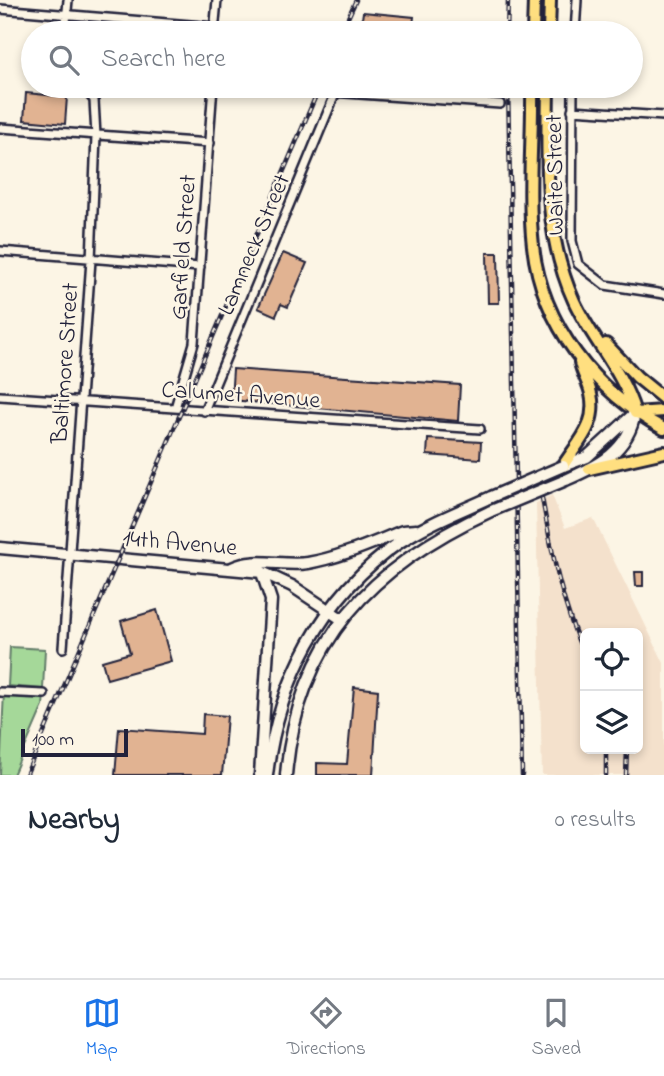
<!DOCTYPE html>
<html lang="en">
<head>
<meta charset="utf-8">
<style>
	:root { --surface:#fff; --page:#f2f2f3; --text:#1f2937; --muted:#747a83; --line:#e0e1e3; --accent:#1a73e8 }
	body { margin:0; font-family:"Indie Flower",sans-serif; background:var(--page); color:var(--text) }
	.controls { position:absolute; right:21px; bottom:21px; display:grid; overflow:hidden; border-radius:10px; box-shadow:0 4px 10px #0003 }
	.controls button { width:63px; height:63px; display:grid; place-items:center; padding:0; border:0; border-bottom:2px solid var(--line); background:var(--surface); color:var(--text); font:35px sans-serif }
	.scale { position:absolute; left:21px; bottom:18px; width:107px; box-sizing:border-box; padding-left:7px; border:4px solid #22223b; border-top:0; font-size:19px; line-height:24px; white-space:nowrap; color:#22223b; -webkit-text-stroke:5px #fcf5e5; paint-order:stroke }
	.list { margin:0; padding:0; list-style:none }
	h2 { display:flex; justify-content:space-between; align-items:center; height:91px; margin:0; padding:0 28px; font-size:30px }
	h2 small { font-size:23px; font-weight:400; color:var(--muted) }
	.icon { flex:none; width:38px; height:38px; fill:none; stroke:currentColor; stroke-width:2; stroke-linecap:round; stroke-linejoin:round }
	.map { position:relative; flex:none; width:664px; height:775px; overflow:hidden }
	.search { position:absolute; background:var(--surface); box-shadow:0 4px 10px #0003; left:21px; right:21px; top:21px; height:77px; display:flex; align-items:center; gap:18px; box-sizing:border-box; padding:0 24px; border-radius:38px; color:var(--muted); font-size:26px }
	.sheet { height:203px; background:var(--surface) }
	nav { display:flex; justify-content:space-around; align-items:center; box-sizing:border-box; height:98px; border-top:2px solid var(--line); background:var(--surface); font-size:19px; color:var(--muted) }
	nav a { display:grid; justify-items:center; gap:4px }
	nav .on { color:var(--accent) }
	.map>svg:first-child { display:block }
	.built { fill:#f4e1cc; fill-rule:evenodd }
	.green { fill:#a5d899; stroke:#647d6a; stroke-width:2 }
	.building { fill:#e1b392; stroke:#22223b; stroke-width:2 }
	.lines { fill:none; stroke-linecap:round; stroke-linejoin:round }
	.street-casing { stroke:#22223b; stroke-width:12 }
	.secondary-casing { stroke:#22223b; stroke-width:15 }
	.primary-casing { stroke:#22223b; stroke-width:16 }
	.street { stroke:#fcf5e5; stroke-width:7 }
	.secondary { stroke:#fcf5e5; stroke-width:10 }
	.primary { stroke:#ffdf80; stroke-width:10 }
	.rail-casing { stroke:#22223b; stroke-width:4.5 }
	.rail { stroke:#fcf5e5; stroke-width:2; stroke-dasharray:5; stroke-linecap:butt }
	.secondary-bridge-casing { stroke:#22223b; stroke-width:15; stroke-linecap:butt }
	.secondary-bridge { stroke:#fcf5e5; stroke-width:10 }
	.labels { text-anchor:middle; stroke-width:5; stroke-linejoin:round; paint-order:stroke }
	.street-label { font-size:24px; fill:#22223b; stroke:#fcf5e5 }
</style>
</head>
<body>
<div class="map">
<svg width="664" height="775" viewBox="0 0 664 775">
	<rect width="100%" height="100%" fill="#fcf5e5"/>
	<filter id="ink" filterUnits="userSpaceOnUse"><feTurbulence type="fractalNoise" baseFrequency=".0143" numOctaves="2"/><feDisplacementMap in="SourceGraphic" scale="14" xChannelSelector="R" yChannelSelector="G"/><feConvolveMatrix kernelMatrix="1 2 1 2 8 2 1 2 1" color-interpolation-filters="sRGB"/></filter>
	<g filter="url(#ink)">
		<path class="built" d="M552 495 565 528 593 518 664 663V775H542L536 503ZM585 633H638V749H585Z"/>
		<path class="green" d="M10 647 45 649 43 689 8 686Z
			M4 692 44 694 43 706 13 775H0Z"/>
		<path class="building" d="M363 12 414 17 412 33H360Z
			M26 93 67 97 65 124 24 120Z
			M283 253 307 263 288 307 281 304 276 316 258 308Z
			M487 253H498L499 303H488Z
			M233 369 460 385 458 421 231 400Z
			M428 439 481 442 480 459 427 455Z
			M635 572H643V586H636Z
			M157 610 171 661 107 679 102 661 130 653 121 621Z
			M354 687 378 690 373 775H317V763L347 764Z
			M203 714 227 716 222 775H115L119 728 202 734Z"/>
		<g class="lines">
			<defs>
				<path id="street" d="M0 9 215 27
					M65 33 68 0
					M214 33 217 0
					M575 33 577 0
					M247 86 500 104
					M573 86 572 241 578 264 605 285 664 294
					M572 110 664 116
					M0 128 210 143
					M0 251 200 267
					M0 396 480 429
					M175 408 194 343 213 86
					M204 411 336 92
					M63 648 91 260 96 136 94 100 82 86
					M0 692 44 694"/>
				<path id="secondary" d="M563 466 587 457 635 413
					M566 480C599 465 628 452 635 413
					M0 548 262 572 292 586 343 620
					M232 568C255 556 283 567 308 563 342 557 372 543 403 531L416 530
					M260 775 271 600 262 573
					M267 775C278 682 322 596 400 542 428 523 461 511 491 497
					M286 775C298 640 372 566 491 511"/>
				<path id="primary" d="M533 33 534 0
					M549 33 550 0
					M532 86C533 139 527 193 533 246 542 325 595 392 664 429
					M548 86C547 159 543 233 574 301 592 340 623 371 635 413
					M606 344 637 377 664 399
					M635 413 664 411
					M563 466C578 442 598 425 591 394 589 383 582 373 580 362
					M589 469 664 452"/>
			</defs>
			<use href="#street" class="street-casing"/>
			<use href="#secondary" class="secondary-casing"/>
			<use href="#primary" class="primary-casing"/>
			<use href="#street" class="street"/>
			<use href="#secondary" class="secondary"/>
			<use href="#primary" class="primary"/>
			<defs>
				<path id="rail" d="M341 33 356 0
					M507 33 508 0
					M508 86 522 775
					M542 498C552 553 562 606 585 656
					M606 749V775
					M26 775 320 86
					M626 775 627 749"/>
			</defs>
			<use href="#rail" class="rail-casing"/>
			<use href="#rail" class="rail"/>
			<defs>
				<path id="secondary-bridge" d="M491 497 563 466
					M491 511 566 480"/>
			</defs>
			<use href="#secondary-bridge" class="secondary-bridge-casing"/>
			<use href="#secondary-bridge" class="secondary-bridge"/>
		</g>
	</g>
	<g class="labels">
		<g class="street-label">
			<text transform="translate(554 175) rotate(-91)" y="8">Waite Street</text>
			<text transform="translate(253 244) rotate(-67)" y="8">Lamneck Street</text>
			<text transform="translate(182 247) rotate(-86)" y="8">Garfield Street</text>
			<text transform="translate(64 363) rotate(-86)" y="8">Baltimore Street</text>
			<text transform="translate(241 394) rotate(4)" y="8">Calumet Avenue</text>
			<text transform="translate(180 542) rotate(5)" y="8">14th Avenue</text>
		</g>
	</g>
</svg>
<div class="controls">
<button><svg class="icon" aria-label="locate" viewBox="0 0 24 24"><circle cx="12" cy="12" r="6"/><path d="M12 2v4M12 18v4M2 12h4M18 12h4"/></svg></button>
<button><svg class="icon" aria-label="layers" viewBox="0 0 24 24"><path d="M12 4l9 5-9 5-9-5zM3 14l9 5 9-5"/></svg></button>
</div>
<div class="scale">100 m</div>
<div class="search"><svg class="icon" aria-label="search" viewBox="0 0 24 24"><circle cx="10" cy="10" r="6"/><path d="M15 15l6 6"/></svg>Search here</div>
</div>
<section class="sheet">
<h2>Nearby<small>0 results</small></h2>
<ul class="list">
</ul>
</section>
<nav>
<a class="on"><svg class="icon" aria-label="map" viewBox="0 0 24 24"><path d="M3 6l6-2 6 2 6-2v14l-6 2-6-2-6 2zM9 4v14M15 6v14"/></svg>Map</a>
<a><svg class="icon" aria-label="directions" viewBox="0 0 24 24"><path d="M12 3l9 9-9 9-9-9zM9 14v-3h6M13 9l2 2-2 2"/></svg>Directions</a>
<a><svg class="icon" aria-label="saved" viewBox="0 0 24 24"><path d="M7 4h10v16l-5-4-5 4z"/></svg>Saved</a>
</nav>
</body>
</html>
